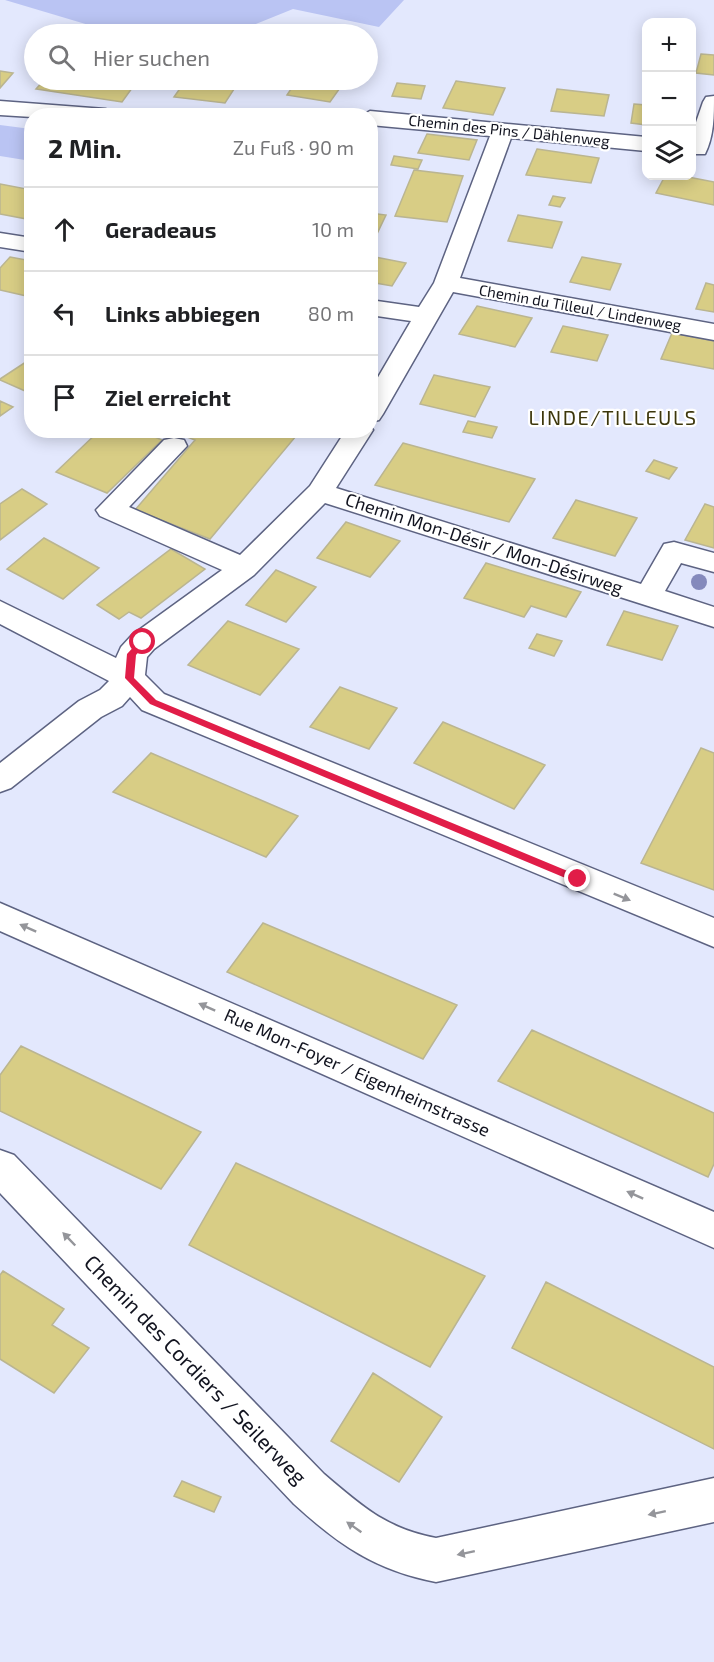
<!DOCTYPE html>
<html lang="de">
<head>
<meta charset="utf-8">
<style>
	:root { --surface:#fff; --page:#f6f6f6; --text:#202124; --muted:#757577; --line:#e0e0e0 }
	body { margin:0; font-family:"Exo 2",sans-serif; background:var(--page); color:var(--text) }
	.controls { position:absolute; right:18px; top:18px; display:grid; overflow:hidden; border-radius:12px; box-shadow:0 3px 15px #0003 }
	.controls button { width:54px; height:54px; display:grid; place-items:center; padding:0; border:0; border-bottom:2px solid var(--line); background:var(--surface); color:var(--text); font:30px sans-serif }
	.stop { position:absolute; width:18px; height:18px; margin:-14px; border:4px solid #e11d48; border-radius:50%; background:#fff }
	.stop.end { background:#e11d48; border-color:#fff; box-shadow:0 2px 6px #0008 }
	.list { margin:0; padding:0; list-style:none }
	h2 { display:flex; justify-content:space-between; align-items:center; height:78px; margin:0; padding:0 24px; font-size:26px }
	h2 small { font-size:20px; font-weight:400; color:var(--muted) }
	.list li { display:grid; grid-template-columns:39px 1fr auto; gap:18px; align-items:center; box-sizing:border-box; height:84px; padding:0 24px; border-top:2px solid var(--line) }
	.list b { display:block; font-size:22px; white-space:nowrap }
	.list em { font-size:20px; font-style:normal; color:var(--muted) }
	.icon { flex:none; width:33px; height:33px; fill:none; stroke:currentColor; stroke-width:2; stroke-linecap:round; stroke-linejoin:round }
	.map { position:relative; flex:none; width:714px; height:1662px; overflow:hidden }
	.search { position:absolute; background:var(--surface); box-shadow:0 3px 15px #0003; left:24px; top:24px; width:354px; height:66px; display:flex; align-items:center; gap:15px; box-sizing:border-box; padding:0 21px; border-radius:33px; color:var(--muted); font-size:22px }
	.panel { position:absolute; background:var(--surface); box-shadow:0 3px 15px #0003; left:24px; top:108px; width:354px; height:330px; border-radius:24px }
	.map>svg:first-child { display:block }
	.green { fill:#bac4f3 }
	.building { fill:#d8cd85; stroke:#bab591; stroke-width:1.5 }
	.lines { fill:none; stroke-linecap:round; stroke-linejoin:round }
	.minor-casing { stroke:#5d6382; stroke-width:3 }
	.minor { fill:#fff; fill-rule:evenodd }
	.tree { fill:#8489bc }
	.oneway { fill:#94959a }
	.route { fill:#e11d48 }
	.labels { text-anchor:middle; stroke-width:4.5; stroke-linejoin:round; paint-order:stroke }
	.far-street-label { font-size:15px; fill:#11131f; stroke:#fff }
	.street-label { font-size:18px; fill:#11131f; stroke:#fff }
	.neighbourhood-label { font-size:20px; letter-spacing:1.5px; fill:#3c360b; stroke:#fff }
	.near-street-label { font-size:21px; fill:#11131f; stroke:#fff }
</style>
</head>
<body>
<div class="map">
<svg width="714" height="1662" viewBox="0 0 714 1662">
	<rect width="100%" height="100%" fill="#e3e8fd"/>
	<path class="green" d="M5 0H404L379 27 293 9 234 33 119 34Z
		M0 125 31 129V161L0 156Z"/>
	<path class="building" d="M701 54 714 55V75L696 73Z
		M0 71 13 73 0 88Z
		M44 80H105L135 84 122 102 36 89Z
		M146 80H170L163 89 141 85Z
		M186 80H207L238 83 225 103 174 97Z
		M297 80H309L342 85 330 102 287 95Z
		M456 81 505 88 493 115 443 108Z
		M397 83 425 86 421 99 392 96Z
		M557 89 609 95 604 116 551 111Z
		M634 104 646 105V125L631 123Z
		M427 134 477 140 469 160 418 153Z
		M537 149 599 158 591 183 526 175Z
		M394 156 422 160 418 169 391 165Z
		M414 170 463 176 447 222 395 216Z
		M665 176H683L714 182V205L656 193Z
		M0 184 32 190V220L0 214Z
		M553 196 565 198 560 207 549 205Z
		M370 213 386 215 375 238H370Z
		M518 215 562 222 552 248 508 241Z
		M370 256 406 263 392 286 370 282Z
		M10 257 32 261 31 297 0 290V268Z
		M582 257 621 264 610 290 570 282Z
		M706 283 714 285V312L696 309Z
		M477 306 532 318 515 347 459 334Z
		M563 326 608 335 597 361 551 352Z
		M672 333 714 341V369L661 359Z
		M32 358V394L0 380V379Z
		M434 375 490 387 475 417 420 404Z
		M0 401 13 407 0 416Z
		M468 421 497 427 492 438 463 432Z
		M100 430H139L162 440 107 493 56 472Z
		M169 430H301L210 539 135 510 195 440Z
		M403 443 535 479 509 522 375 485Z
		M654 460 677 468 669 479 646 471Z
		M22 489 47 504 0 540V504Z
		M576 500 637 518 615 556 553 538Z
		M705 504 714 507V548L685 540Z
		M346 522 400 541 370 577 317 558Z
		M44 538 99 568 63 599 7 569Z
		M171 549 205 569 141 618 129 612 119 619 97 605Z
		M486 563 565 587 581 592 566 617 531 606 524 617 464 598Z
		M276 570 316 587 286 622 246 605Z
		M624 611 678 626 662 660 607 645Z
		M228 621 299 649 260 695 188 665Z
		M537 634 562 641 554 656 529 648Z
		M340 687 397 708 369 749 310 727Z
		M443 722 545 765 514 809 414 763Z
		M701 748 714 753V890L641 863Z
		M151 753 298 816 266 857 113 792Z
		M263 923 457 1005 423 1059 227 972Z
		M532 1030 714 1113V1164L708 1177 498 1081Z
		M21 1046 201 1132 161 1189 0 1111V1075Z
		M236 1163 485 1276 430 1367 189 1245Z
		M3 1271 64 1309 52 1325 89 1348 54 1393 0 1359V1275Z
		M546 1282 714 1367V1449L512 1348Z
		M373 1373 442 1417 399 1482 331 1441Z
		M182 1481 221 1497 214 1512 174 1496Z"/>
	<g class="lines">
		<defs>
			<path id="minor" d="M714 96C714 116 714 136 705 154H692V134L703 102 706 97Z
				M0 101 105 109 113 111 116 116 32 117 0 115Z
				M370 111 646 137V151L511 138 460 278 714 324V340L453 292 383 414 379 420 370 422V391L411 321 370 315V300L419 307 434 283 490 136 370 125V116H361Z
				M0 233 32 238V252L0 247Z
				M370 426 373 430 336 488 641 584 664 544 674 542 714 553V572L681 563 665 591 714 607V627L325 503 254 575 154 649 147 657 145 675 164 694 714 918V947L142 710 130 697 122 706 101 717 11 788 0 792V763L79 701 100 690 109 681 0 624V601L116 658 121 647 132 635 222 570 100 516 96 510 164 440 174 438 184 440 187 446 129 507 240 555 310 486 346 430H370Z
				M0 903 714 1212V1248L0 931Z
				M0 1150 14 1155 324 1474C363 1507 385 1528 436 1538L714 1478V1522L436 1582C375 1570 339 1545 294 1504L0 1193Z"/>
		</defs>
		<use href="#minor" class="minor-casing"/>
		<use href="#minor" class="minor"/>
	</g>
	<circle class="tree" cx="699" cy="582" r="8"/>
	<defs><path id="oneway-solid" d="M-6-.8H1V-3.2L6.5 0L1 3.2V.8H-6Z" transform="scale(1.5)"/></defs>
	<g class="oneway">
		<use href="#oneway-solid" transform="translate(622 897) rotate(22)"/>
		<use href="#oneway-solid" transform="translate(28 928) rotate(-156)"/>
		<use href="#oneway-solid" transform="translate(207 1007) rotate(-156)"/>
		<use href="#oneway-solid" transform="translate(635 1195) rotate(-156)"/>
		<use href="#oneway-solid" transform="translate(69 1239) rotate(-134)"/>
		<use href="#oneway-solid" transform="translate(657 1513) rotate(168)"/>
		<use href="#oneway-solid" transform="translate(354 1527) rotate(-145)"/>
		<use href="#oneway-solid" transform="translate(466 1553) rotate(168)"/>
	</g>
	<path class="route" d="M140 640 147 642 136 655 134 678 156 700 582 877V882H575L150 704 125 678 127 654Z"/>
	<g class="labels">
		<g class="far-street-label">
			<text transform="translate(509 131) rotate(6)" y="5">Chemin des Pins / Dählenweg</text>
			<text transform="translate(580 308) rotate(10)" y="5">Chemin du Tilleul / Lindenweg</text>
		</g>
		<g class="street-label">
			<text transform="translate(484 544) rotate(18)" y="6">Chemin Mon-Désir / Mon-Désirweg</text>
			<text transform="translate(357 1073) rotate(24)" y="6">Rue Mon-Foyer / Eigenheimstrasse</text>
		</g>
		<g class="neighbourhood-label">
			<text x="613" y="425">LINDE/TILLEULS</text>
		</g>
		<g class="near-street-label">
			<text transform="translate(195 1370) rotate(46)" y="7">Chemin des Cordiers / Seilerweg</text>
		</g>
	</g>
</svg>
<div class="controls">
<button>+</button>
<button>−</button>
<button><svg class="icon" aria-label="layers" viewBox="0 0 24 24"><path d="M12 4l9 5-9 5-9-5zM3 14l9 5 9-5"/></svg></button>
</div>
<div class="stop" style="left:143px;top:642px"></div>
<div class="stop end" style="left:578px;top:879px"></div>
<div class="search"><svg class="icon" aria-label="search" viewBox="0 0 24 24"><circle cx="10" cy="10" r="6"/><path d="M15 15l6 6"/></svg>Hier suchen</div>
<section class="panel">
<h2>2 Min.<small>Zu Fuß · 90 m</small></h2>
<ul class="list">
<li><svg class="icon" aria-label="ahead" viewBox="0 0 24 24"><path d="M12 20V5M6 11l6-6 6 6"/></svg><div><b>Geradeaus</b></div><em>10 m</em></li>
<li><svg class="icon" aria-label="left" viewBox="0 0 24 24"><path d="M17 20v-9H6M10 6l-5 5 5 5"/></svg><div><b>Links abbiegen</b></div><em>80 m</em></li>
<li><svg class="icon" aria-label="arrive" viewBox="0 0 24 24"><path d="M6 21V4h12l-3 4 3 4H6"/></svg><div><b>Ziel erreicht</b></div></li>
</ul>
</section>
</div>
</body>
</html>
